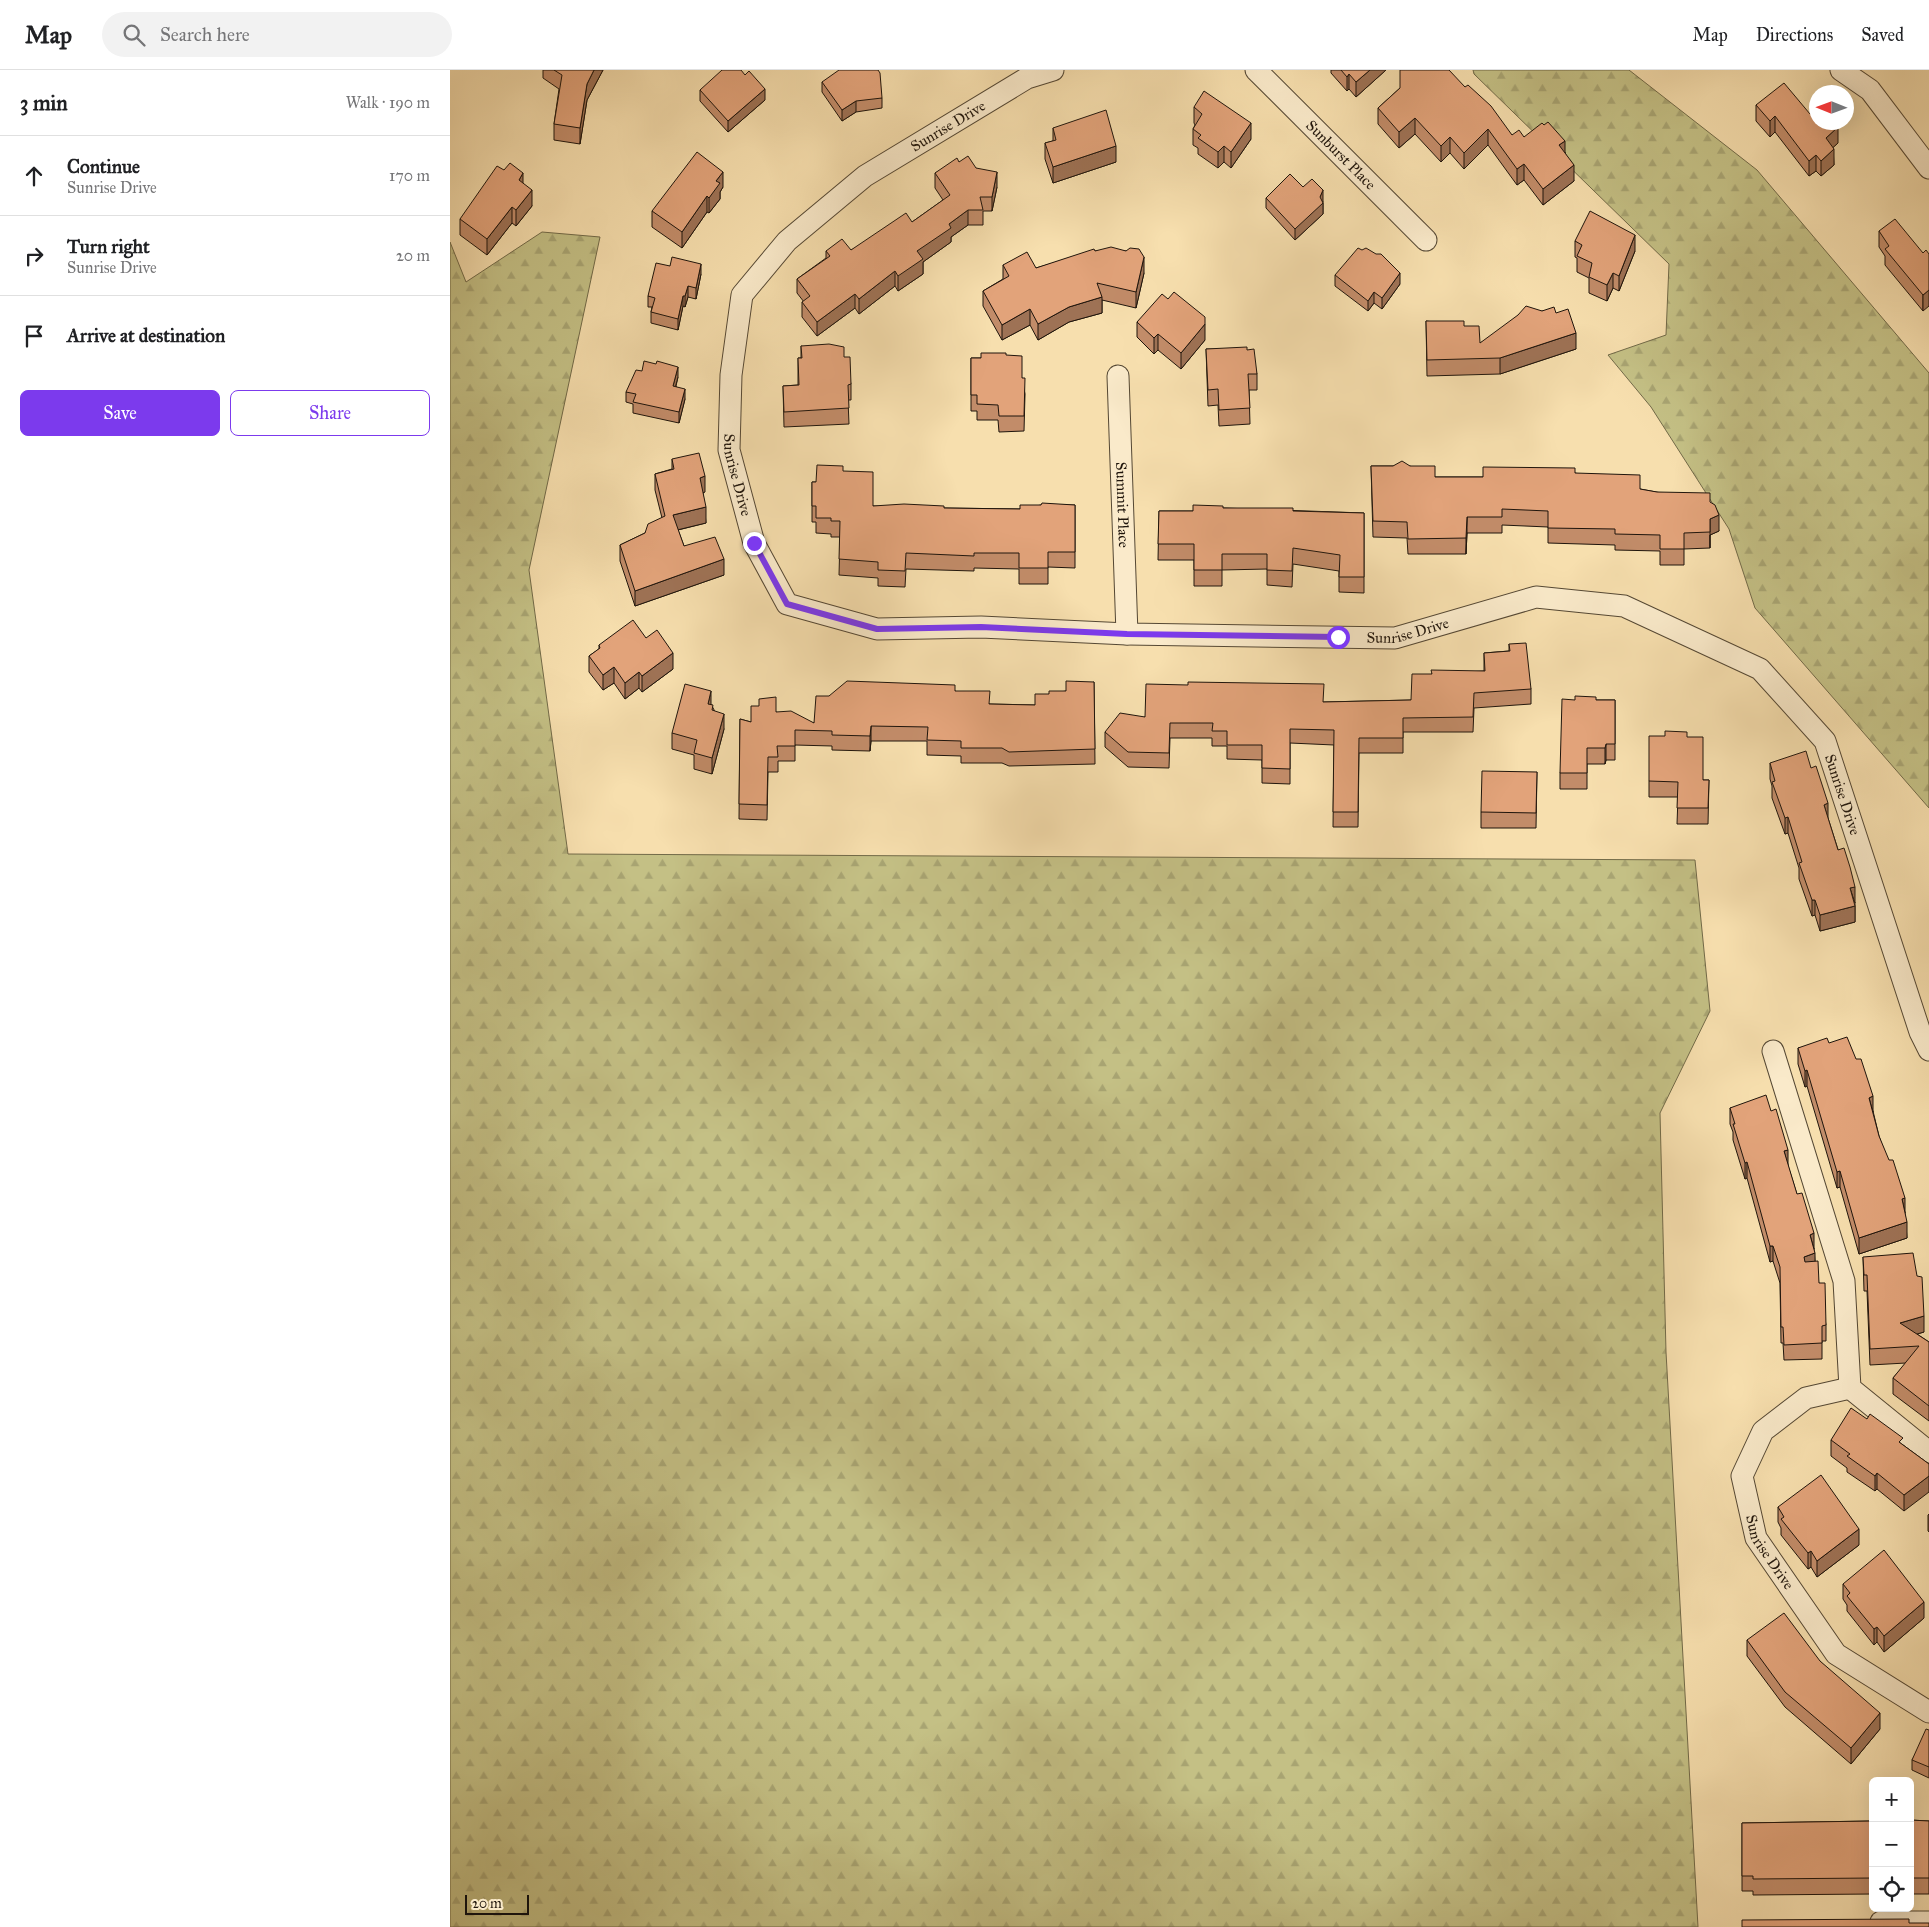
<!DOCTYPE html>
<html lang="en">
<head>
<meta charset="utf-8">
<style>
	:root { --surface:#fff; --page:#f2f2f2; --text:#202124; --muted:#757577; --line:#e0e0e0; --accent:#7c3aed }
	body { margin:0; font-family:"IM FELL Great Primer",serif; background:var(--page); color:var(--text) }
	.controls { position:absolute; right:15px; bottom:15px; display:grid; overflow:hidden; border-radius:8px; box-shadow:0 5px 20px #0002 }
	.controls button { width:45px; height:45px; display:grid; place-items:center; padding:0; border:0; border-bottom:1px solid var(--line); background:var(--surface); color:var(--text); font:25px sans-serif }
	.compass { position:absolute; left:1359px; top:15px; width:45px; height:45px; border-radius:50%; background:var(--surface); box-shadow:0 5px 20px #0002; rotate:271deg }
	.scale { position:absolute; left:15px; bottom:12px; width:64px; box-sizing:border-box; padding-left:5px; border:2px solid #1f150c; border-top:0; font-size:14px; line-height:18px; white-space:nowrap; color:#1f150c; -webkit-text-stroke:4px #faeaca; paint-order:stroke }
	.stop { position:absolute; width:15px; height:15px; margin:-11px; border:4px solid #7c3aed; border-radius:50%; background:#fff }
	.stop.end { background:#7c3aed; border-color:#fff; box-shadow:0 1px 5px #0008 }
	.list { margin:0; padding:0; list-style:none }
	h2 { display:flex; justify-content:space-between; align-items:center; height:65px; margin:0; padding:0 20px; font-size:21px }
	h2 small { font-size:16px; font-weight:400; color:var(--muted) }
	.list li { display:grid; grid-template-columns:32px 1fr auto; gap:15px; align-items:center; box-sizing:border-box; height:80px; padding:0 20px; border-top:1px solid var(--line) }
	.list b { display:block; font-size:19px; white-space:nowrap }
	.list p { margin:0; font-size:16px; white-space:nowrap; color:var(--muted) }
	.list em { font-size:16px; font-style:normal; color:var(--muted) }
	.actions { display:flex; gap:10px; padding:15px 20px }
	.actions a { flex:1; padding:11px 0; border:1px solid var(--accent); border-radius:8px; text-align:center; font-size:18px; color:var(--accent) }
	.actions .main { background:var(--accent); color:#fff }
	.icon { flex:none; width:28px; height:28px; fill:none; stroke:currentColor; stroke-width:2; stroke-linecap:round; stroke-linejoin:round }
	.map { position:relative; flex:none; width:1479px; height:1857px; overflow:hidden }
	header { display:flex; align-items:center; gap:30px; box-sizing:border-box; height:70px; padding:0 25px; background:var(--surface); border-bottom:1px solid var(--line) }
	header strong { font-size:24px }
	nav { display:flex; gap:28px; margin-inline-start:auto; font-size:18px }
	.search { width:350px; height:45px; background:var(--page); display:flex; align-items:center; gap:12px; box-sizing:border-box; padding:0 18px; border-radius:28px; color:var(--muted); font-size:19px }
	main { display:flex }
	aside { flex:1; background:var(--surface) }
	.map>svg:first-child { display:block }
	.forest { fill:url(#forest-firs); stroke:#726a48 }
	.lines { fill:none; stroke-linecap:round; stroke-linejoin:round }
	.minor-casing { stroke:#554834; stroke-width:23 }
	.minor { stroke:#faeaca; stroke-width:21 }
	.wall { fill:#c28c69; stroke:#1f150c }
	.shaded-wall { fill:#9e7255; stroke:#1f150c }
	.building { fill:#e2a37a; stroke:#1f150c }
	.route { stroke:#7c3aed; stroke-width:6 }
	.labels { text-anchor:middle; stroke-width:4; stroke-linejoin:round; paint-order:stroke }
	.street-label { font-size:15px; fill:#1f150c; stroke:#faeaca }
</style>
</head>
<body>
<header>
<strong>Map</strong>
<div class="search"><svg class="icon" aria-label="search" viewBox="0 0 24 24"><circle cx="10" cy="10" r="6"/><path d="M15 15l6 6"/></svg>Search here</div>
<nav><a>Map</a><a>Directions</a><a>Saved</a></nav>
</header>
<main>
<aside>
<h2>3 min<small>Walk · 190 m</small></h2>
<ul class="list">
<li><svg class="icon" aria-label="ahead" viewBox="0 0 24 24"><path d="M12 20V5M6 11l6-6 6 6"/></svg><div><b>Continue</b><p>Sunrise Drive</p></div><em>170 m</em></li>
<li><svg class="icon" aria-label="right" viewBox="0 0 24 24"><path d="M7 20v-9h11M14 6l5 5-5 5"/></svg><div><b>Turn right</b><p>Sunrise Drive</p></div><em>20 m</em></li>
<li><svg class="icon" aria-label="arrive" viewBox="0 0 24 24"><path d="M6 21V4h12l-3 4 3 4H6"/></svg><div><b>Arrive at destination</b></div></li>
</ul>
<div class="actions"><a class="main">Save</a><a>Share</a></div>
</aside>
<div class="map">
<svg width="1479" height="1857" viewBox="0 0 1479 1857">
	<defs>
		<pattern id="forest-firs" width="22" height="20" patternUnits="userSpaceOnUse" patternTransform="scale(1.25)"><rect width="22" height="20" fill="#c4c085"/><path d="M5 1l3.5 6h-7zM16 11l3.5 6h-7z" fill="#a8a472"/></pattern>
	</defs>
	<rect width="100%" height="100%" fill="#f7dfae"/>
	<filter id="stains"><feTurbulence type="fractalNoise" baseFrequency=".004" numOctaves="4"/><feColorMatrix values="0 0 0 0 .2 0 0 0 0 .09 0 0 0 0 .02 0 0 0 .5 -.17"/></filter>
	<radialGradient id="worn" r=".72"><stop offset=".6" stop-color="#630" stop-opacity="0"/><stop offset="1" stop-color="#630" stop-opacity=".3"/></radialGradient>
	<path class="forest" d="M1023 0H1179L1307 100 1479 303V738L1305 538 1279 459 1201 337 1158 285 1216 265 1219 194 1024 4Z
		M92 162 150 167 79 500 118 784 1245 790 1260 941 1210 1043 1216 1282 1248 1857H0V172L16 212Z"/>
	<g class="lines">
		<defs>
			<g id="minor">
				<path id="s1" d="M603 0 577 8 415 106 337 171 292 225 281 305 279 380 304 473 337 534 427 559 531 557 677 564 945 568 1086 527 1174 536 1310 599 1375 671 1470 962 1479 980"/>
				<path id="s2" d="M806 0 976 170"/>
				<path d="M1391 0 1420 20 1479 98"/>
				<path id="s3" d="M668 306 677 564"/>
				<path d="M1323 981 1394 1211 1400 1318 1479 1382"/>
				<path id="s4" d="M1400 1318 1356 1328 1313 1361 1292 1406 1306 1468 1386 1584 1479 1642"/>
				<path d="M1431 1852H1479"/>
			</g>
		</defs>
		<use href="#minor" class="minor-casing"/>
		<use href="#minor" class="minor"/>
	</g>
	<path class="wall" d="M93 0H153L137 30 130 74 104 70V54L109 19 93 8Z
		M881 0H936L906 27 899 19 897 21 881 3Z
		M372 12 432 28V38L406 42 392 51 372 22Z
		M1015 17 1062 65 1074 67 1115 82 1124 111 1093 135 1074 110 1067 115 1038 75 1014 99 1000 83 991 92 965 64 949 78 928 54V38L950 18Z
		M250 20 315 30 278 62 250 31Z
		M1306 35 1360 44 1388 73 1383 77 1384 95 1371 106 1366 101 1359 106 1325 62 1320 67 1306 51Z
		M744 37 801 69 781 98 774 92 768 98 748 84V78L743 75V59L745 55 744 53Z
		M603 58 666 92 603 113 595 89V73L603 71Z
		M509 92 526 98 547 117 542 141H533V155H518L501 167V172L473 192V204L448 221 445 216 409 244 405 238 367 266 352 247V232H354L347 223V209L376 188V181L401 180 462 152 493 130 485 118V103Z
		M73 114 82 136 66 156 62 153 37 185 10 165V149Z
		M273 117 270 122V129L259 143 257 142 232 178 202 157V141Z
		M853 117 873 131V144L845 170 816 138V128Z
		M1429 161 1473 183V241L1435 195V186L1429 177Z
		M1125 171 1185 181 1169 221 1163 218 1157 231 1139 223V208L1127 202V188L1125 187Z
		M645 181H676L694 203 686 238 652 230V243L619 252 588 270 580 255 552 270 533 236V221L553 209V195L586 198Z
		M251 204 246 229 238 227 235 237 233 236 228 260 201 253V242L202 237H198V226Z
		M885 205 950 214 932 239 924 233 918 241 885 216Z
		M1092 241 1106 243 1126 279 1050 304 977 306 976 251 1014 256 1030 273Z
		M687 252 755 270 731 299 708 280 704 284 687 267Z
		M351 276 394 287 401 314V330H398L399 354 334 357 333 316 348 315V288H351Z
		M756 279 797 280 807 304V320H799L800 354 769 356 768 335 758 336Z
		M556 285 572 308 575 324 574 361 549 362 548 350H527V341H521V288H531Z
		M228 307 226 316 235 329 229 353 183 343V334L176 332V322Z
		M222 389 255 422H253L256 453 228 460 234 476 274 505 185 536 170 491V475L195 463 212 448 205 420V404L222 399Z
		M921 396H960L985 407H1033L1125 403 1190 419 1260 432 1269 461 1260 465V478L1234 479V495H1210V481L1165 480V475L1098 473V457L1052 455V463H1017L1016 484H958L957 468 923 467Z
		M393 401 423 436 494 438 570 439 591 435H625V498L598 497V514H569V499L524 498V501L456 499 455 517 428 516V508L389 505 390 467H381V464L366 463V452H362V412H366Z
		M773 438 914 443V523L889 522V501L843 494 842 517 817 515V499L772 500V516H744V490H708L709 441H743Z
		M196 568 223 599 192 622 189 618 175 629 164 613 153 620 139 602V586L149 579V575Z
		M1059 574 1081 619V634L1024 638 1023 662H953V683H909L908 757H883L884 675 840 673V714L812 713V690L777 689V676H762V668H720L719 698 678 697 655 677V662L695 647 874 632 961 630 981 604 1034 601V583L1059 581Z
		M644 612 645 694 559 696 552 693H511V686L477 685V671H421L420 681 382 680V676L345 675V691H328V702H318L317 750 289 749 290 649 301 652 326 642 364 653 379 626 505 621 540 634 585 635 599 624 616 621Z
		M1146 630H1165V690H1156L1155 694H1137V719H1110V703Z
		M261 634 274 659 262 704 244 699V685L222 679V663Z
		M1237 667 1253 710H1259L1258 754H1227L1228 727H1199V711Z
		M1320 693 1378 748 1405 833V852L1370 861 1365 845 1362 846 1349 809V798L1338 763 1335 764 1322 728V716L1320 709Z
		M1087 702 1086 758H1031V742Z
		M1379 973 1423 1041 1429 1066 1455 1143 1457 1168 1409 1184 1390 1117 1387 1118 1357 1016 1355 1017 1348 994V978Z
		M1280 1038 1321 1041 1364 1179 1365 1191 1376 1255V1271H1372V1289L1334 1290 1333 1273H1331L1330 1213 1323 1191 1320 1192 1297 1108 1295 1109 1283 1070V1062L1280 1054Z
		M1413 1187 1474 1262 1467 1264 1479 1272V1351L1443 1324V1308L1456 1293 1420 1295 1417 1221H1414Z
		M1381 1370 1453 1375 1479 1394 1454 1441 1427 1419 1425 1421 1397 1402V1398L1381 1386Z
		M1328 1437 1409 1475 1367 1507 1361 1497 1358 1499 1331 1465V1458L1328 1452Z
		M1479 1444V1462L1478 1461V1445Z
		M1393 1514 1474 1548 1434 1582 1427 1572 1424 1575 1397 1541V1535L1393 1529Z
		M1297 1570 1370 1591 1430 1659 1401 1694 1335 1637 1297 1586Z
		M1479 1660V1708L1462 1700V1690Z
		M1460 1750 1479 1751V1824H1460Z
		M1423 1751V1824L1303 1825V1821H1292V1753Z"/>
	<path class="shaded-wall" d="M144 0H153L137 30 130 74V58L137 14Z
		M920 0H936L906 27V12Z
		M899 4V19L897 21V7Z
		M315 19V30L278 62V51Z
		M406 31V42L392 51V40Z
		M1325 46V62L1320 67V51Z
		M965 48V64L949 78V62Z
		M801 53V69L781 98V82Z
		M1388 57V73L1376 84V68Z
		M1038 59V75L1014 99V83Z
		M1000 67V83L991 92V76Z
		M1115 71V87L1109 75Z
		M666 76V92L603 113V97Z
		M774 76V92L768 98V82Z
		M1384 79V95L1371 106V91Z
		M1366 85V101L1359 106V91Z
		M1074 94V110L1067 115V99Z
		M1124 95V111L1093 135V119Z
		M273 102V117L270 122V129L259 143V128L266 111Z
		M547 102V117L542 141V127Z
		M73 103V119L69 110Z
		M82 120V136L66 156V140Z
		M873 120V131L871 135 873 133V144L845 170V159L870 127Z
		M257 126V142L232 178V162Z
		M62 137V153L37 185V169Z
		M518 140V155L501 167V172L473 192V204L448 221V206L467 181 499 154Z
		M1185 165V181L1169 221V206Z
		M694 187V203L686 238V222Z
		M251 194V204L246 229V218Z
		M445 201V216L409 244V229Z
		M950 203V214L932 239V228Z
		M1163 203V218L1157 231V215Z
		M238 216V227L235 237V226Z
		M1479 220V236L1473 241V225Z
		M924 222V233L918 241V231Z
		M405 224V238L367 266V252Z
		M233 226V236L228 260V249Z
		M652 227V243L619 252 588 270V254L619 237Z
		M580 239V255L552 270V255Z
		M755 254V270L731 299V283Z
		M1126 263V279L1050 304V288Z
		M708 264V280L704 284V268Z
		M228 297V307L223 326V316Z
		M235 319V329L229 353V342Z
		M255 406V422L250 424V408Z
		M256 437V453L223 461V445Z
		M1269 445V461L1260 465V478V449Z
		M1017 447V463L1016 484V468Z
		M274 489V505L185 536V521Z
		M223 583V599L192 622V606Z
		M164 597V613L153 620V605Z
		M189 602V618L175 629V613Z
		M261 621V637L258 634Z
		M274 644V659L262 704V688Z
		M421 656V671L420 681V666Z
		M1156 674V690L1155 694V678Z
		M1378 733V749L1374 735Z
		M1338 747V763L1335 764V748Z
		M1405 817V833L1400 818Z
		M1362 830H1365V845L1362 846Z
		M1405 836V852L1370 861V845Z
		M1357 1000V1016L1355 1017V1001Z
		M1423 1026V1042L1419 1028Z
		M1338 1080V1096L1334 1081Z
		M1297 1092V1108L1295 1109V1093Z
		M1390 1101V1117L1387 1118V1102Z
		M1455 1128V1143L1452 1129Z
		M1457 1152V1168L1409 1184V1168Z
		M1364 1163V1179L1360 1165Z
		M1320 1176H1323V1191L1320 1192Z
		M1365 1183V1199L1354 1202V1187Z
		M1474 1246V1262L1450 1269V1253Z
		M1427 1403V1419L1425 1421V1406Z
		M1479 1406V1422L1454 1441V1425Z
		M1409 1459V1475L1367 1507V1491Z
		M1361 1481V1497L1358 1499V1483Z
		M1474 1532V1548L1434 1582V1566Z
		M1427 1557V1572L1424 1575V1559Z
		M1430 1643V1659L1401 1694V1678Z"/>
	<path class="building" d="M104 0H144L137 14 130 58 104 54 112 5Z
		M272 0H291L295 5 299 1 315 19 278 51 250 20Z
		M389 0H428L430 3 432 28 406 31 392 40 372 12Z
		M891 0H920L906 12 899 4 897 7Z
		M950 0H999L1015 17 1018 15 1041 36 1062 65 1069 60 1074 67 1092 53 1094 55 1098 52 1115 71 1109 75 1124 95 1093 119 1074 94 1067 99 1038 59 1014 83 1000 67 991 76 965 48 949 62 928 38 950 18Z
		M1334 13 1360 44 1366 40V52H1384L1388 57 1376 68 1384 79 1371 91 1366 85 1359 91 1325 46 1320 51 1306 35Z
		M754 21 801 53 781 82 774 76 768 82 748 68 751 65 743 59 752 44 744 37Z
		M656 40 666 76 603 97 595 73 606 70 603 58Z
		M247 82 273 102 266 111 270 113 259 128 257 126 232 162 202 141Z
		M518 86 526 98 547 102 542 127H530L533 140H518L499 154 501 158 467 181 473 189 448 206 445 201 409 229 405 224 367 252 352 232 360 226 347 209 380 186 376 181 392 169 401 180 456 143 462 152 500 125 485 103 507 88 509 92Z
		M60 93 73 103 69 110 82 120 66 140 62 137 37 169 10 149 47 96 54 100Z
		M840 104 853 117 862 109 873 120 870 127 873 133 845 159 816 128Z
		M1140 141 1185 165 1169 206 1163 203 1157 215 1139 207 1142 193 1127 186 1132 175 1125 171Z
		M1445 149 1473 183 1476 180 1479 184V220L1473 225 1435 179 1439 176 1429 161Z
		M661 177 676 181 680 178 689 179 694 187 686 222 647 213 652 227 619 237 588 254 580 239 552 255 533 221 559 206 553 195 577 182 586 198 644 179 645 181Z
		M908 178 912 180 916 178 926 184H931L950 203 932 228 924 222 918 231 885 205Z
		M222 187 251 194 246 218 238 216 235 226H233L228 249 201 242 205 228 198 226 206 193 220 196Z
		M724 222 755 247V254L731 283 708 264 704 268 687 252 712 224 718 229Z
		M1076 236 1092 241 1104 237 1106 243 1118 239 1126 263 1050 288 977 290 976 251H1014V256H1029L1030 273 1068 245Z
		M379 274 394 277V287H400L401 314 398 315 399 338 334 342 333 316 349 315 348 288H352L351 276Z
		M797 277V280L804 279 807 304H798L800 338 769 340 768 319 758 320 756 279Z
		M531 283H556V285L572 286V308H575L574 346H549L548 335 527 334V325H521V288H531Z
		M194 291 206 294 207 291 228 297 223 316 235 319 229 342 183 332 186 324 176 322 186 300 192 301Z
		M249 383 255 406 250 408 256 437 223 445 234 476 265 467 274 489 185 521 170 475 195 463 198 454 215 446 205 404 224 399 222 389Z
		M952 391 960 396H985V407H1033V397L1125 398V403L1190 405V419L1207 422 1260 423V432L1265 435 1269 445 1260 449V462L1234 463V479H1210V465L1165 464V459L1098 458V441L1052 439V447H1017L1016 468 958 469 957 452 923 451 921 396H943Z
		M367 395 393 396V401L423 402V436L454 434 494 436V438L570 439V435H591L592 433 625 435V482H598V498H569V483H524V486L456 483 455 501 428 500V492L389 489 390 451H381V448H366V436H362V412H366Z
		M743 435 773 436V438H843V441L914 443V507H889L890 485 843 478 842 501 817 500V484H772V500H744V474H708L709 441H743Z
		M183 550 196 568 207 560 223 583 192 606 189 602 175 613 164 597 153 605 139 586 150 578 149 575Z
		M1076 573 1081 619 1024 623 1023 647 953 648V668H909L908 742H883L884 660 840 659V699L812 698V675H777V661H762L763 653H720L719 683 678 682 655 662 670 643 695 647 696 614 738 615V612L874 614 873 632 961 630 962 604H982L981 600 1035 601 1034 583 1060 581 1059 574Z
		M397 611 505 615V621H540L539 634 585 635V624H599V621H616V611L644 612 645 679 559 682 552 678H511V671L477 670 478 657 421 656 420 666 382 665V661L345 660V676H327L328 687H318L317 735 289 734 290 649 301 652V636H309V629L326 627V642L341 641 364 653 366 626H379Z
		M235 614 261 621 258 634 263 635 262 640 274 644 262 688 244 683 247 670 222 663Z
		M1125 626 1146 627V630H1165V674H1156L1155 678H1137V703H1110L1112 629 1125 630Z
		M1215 661 1237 662V667H1253V710H1259L1258 738H1227L1228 712 1199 711V666H1215Z
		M1356 681 1361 698 1366 696 1378 733 1374 735 1388 780 1394 778 1400 797 1405 817 1400 818 1405 836 1370 845 1365 830H1362L1349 793 1352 792 1338 747 1335 748 1322 712 1325 711 1320 693Z
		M1032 701 1087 702 1086 743 1031 742Z
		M1397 967 1406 989H1411L1423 1026 1419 1028 1429 1066 1439 1090H1443L1455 1128 1452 1129 1457 1152 1409 1168 1390 1101 1387 1102 1357 1000 1355 1001 1348 978 1377 968 1379 973Z
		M1316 1025 1321 1041 1326 1039 1338 1080 1334 1081 1347 1124 1352 1123 1364 1163 1360 1165 1365 1183 1354 1187 1355 1192 1368 1191 1369 1213H1375L1376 1255 1372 1256V1273L1334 1275 1333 1257H1331L1330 1197 1323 1176H1320L1297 1092 1295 1093 1283 1054H1285L1280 1038Z
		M1463 1183 1467 1206 1472 1207 1474 1246 1450 1253 1479 1272V1336L1443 1308 1469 1276 1420 1279 1417 1205H1414L1413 1187Z
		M1401 1338 1417 1349 1420 1344 1453 1368 1449 1372 1479 1394V1406L1454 1425 1427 1403 1425 1406 1397 1386 1400 1384 1381 1370Z
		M1371 1405 1409 1459 1367 1491 1361 1481 1358 1483 1331 1449 1334 1447 1328 1437Z
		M1434 1480 1474 1532 1434 1566 1427 1557 1424 1559 1397 1526 1400 1523 1393 1514Z
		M1334 1543 1370 1591 1430 1643 1401 1678 1335 1622 1297 1570Z
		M1476 1659 1479 1660V1697L1462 1690Z
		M1460 1750 1479 1751V1808H1460Z
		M1423 1751V1808L1303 1809V1806H1292V1753Z
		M1459 1849V1853H1479V1857H1292V1850Z"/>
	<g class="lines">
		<path class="route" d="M304 473 337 534 427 559 531 557 677 564 888 567"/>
	</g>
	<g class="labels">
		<g class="street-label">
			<text transform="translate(498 56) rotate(-31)" y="5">Sunrise Drive</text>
			<text dy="5" stroke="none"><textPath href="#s2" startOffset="120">Sunburst Place</textPath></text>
			<text dy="5" stroke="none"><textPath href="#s1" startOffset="570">Sunrise Drive</textPath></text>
			<text dy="5" stroke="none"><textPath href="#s3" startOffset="129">Summit Place</textPath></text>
			<text dy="5" stroke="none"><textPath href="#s1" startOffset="1335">Sunrise Drive</textPath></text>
			<text dy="5" stroke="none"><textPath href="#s1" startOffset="1860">Sunrise Drive</textPath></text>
			<text dy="5" stroke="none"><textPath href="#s4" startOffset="231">Sunrise Drive</textPath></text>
		</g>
	</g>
	<rect width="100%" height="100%" filter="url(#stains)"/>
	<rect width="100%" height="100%" fill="url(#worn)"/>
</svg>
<div class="controls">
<button>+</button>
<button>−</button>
<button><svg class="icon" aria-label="locate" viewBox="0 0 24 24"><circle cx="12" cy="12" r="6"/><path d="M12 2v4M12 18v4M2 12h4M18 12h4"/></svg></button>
</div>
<svg class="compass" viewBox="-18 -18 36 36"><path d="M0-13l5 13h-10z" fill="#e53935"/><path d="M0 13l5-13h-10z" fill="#757577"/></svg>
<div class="scale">20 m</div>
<div class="stop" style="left:888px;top:567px"></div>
<div class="stop end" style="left:304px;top:473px"></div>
</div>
</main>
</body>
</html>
